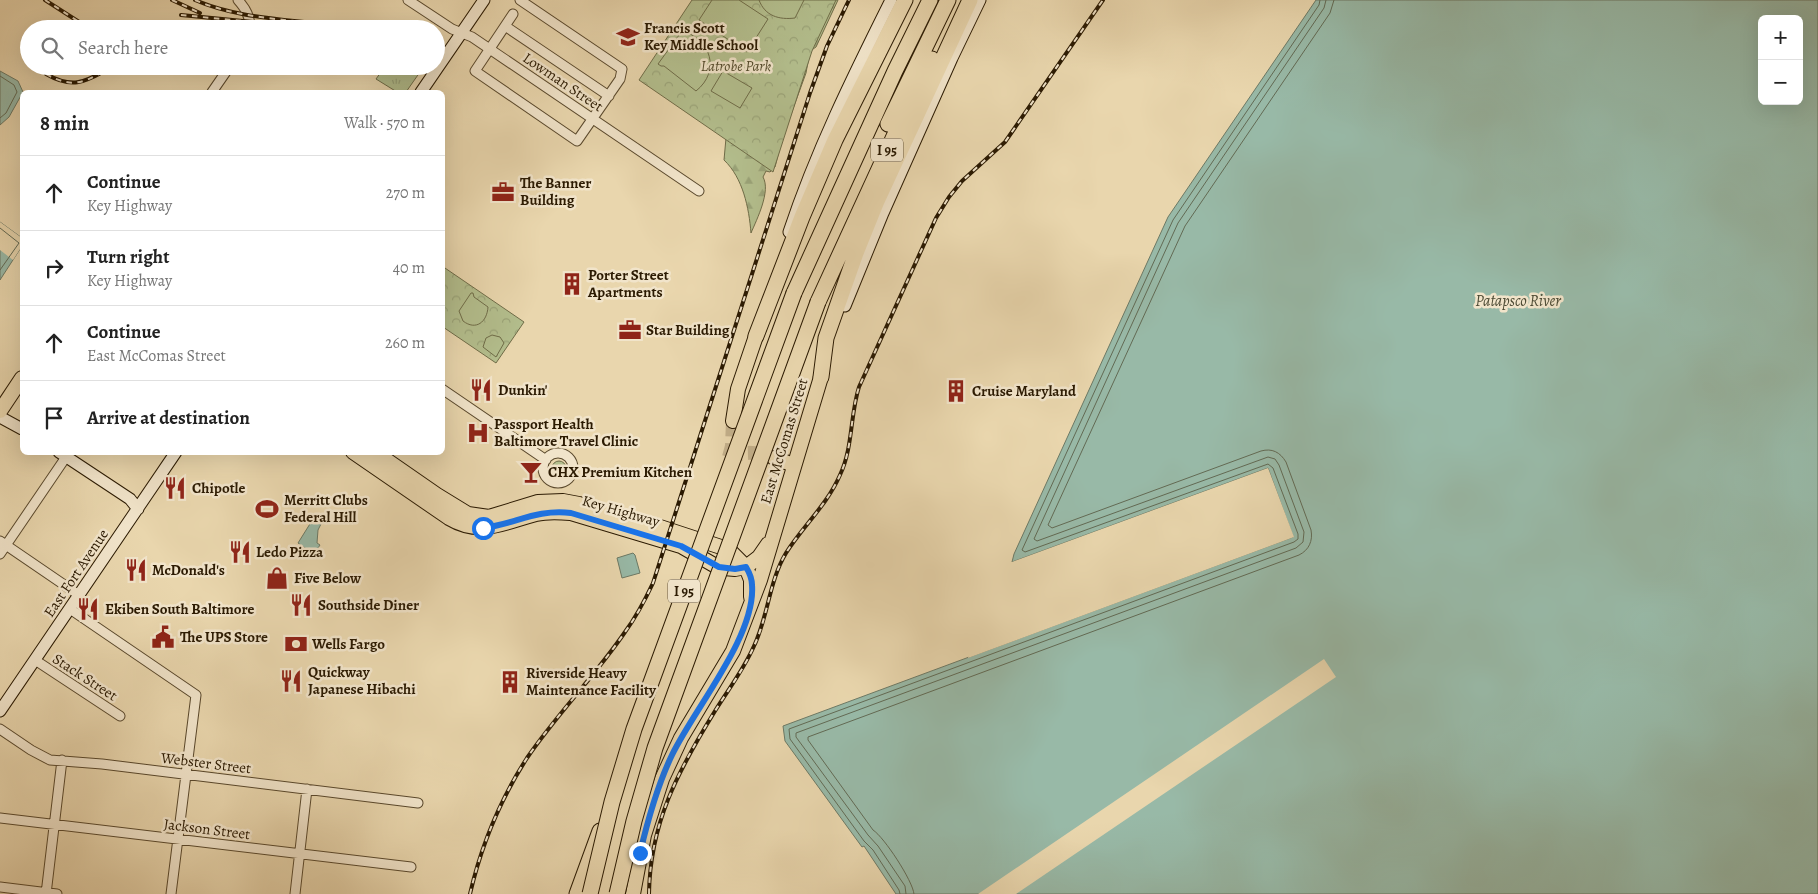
<!DOCTYPE html>
<html lang="en">
<head>
<meta charset="utf-8">
<style>
	:root { --surface:#fff; --page:#f2f2f2; --text:#222; --muted:#767676; --line:#e0e0e0 }
	body { margin:0; font-family:Alegreya,serif; background:var(--page); color:var(--text) }
	.controls { position:absolute; right:15px; top:15px; display:grid; overflow:hidden; border-radius:8px; box-shadow:0 5px 20px #0002 }
	.controls button { width:45px; height:45px; display:grid; place-items:center; padding:0; border:0; border-bottom:1px solid var(--line); background:var(--surface); color:var(--text); font:25px sans-serif }
	.stop { position:absolute; width:15px; height:15px; margin:-11px; border:4px solid #1a73e8; border-radius:50%; background:#fff }
	.stop.end { background:#1a73e8; border-color:#fff; box-shadow:0 1px 5px #0008 }
	.list { margin:0; padding:0; list-style:none }
	h2 { display:flex; justify-content:space-between; align-items:center; height:65px; margin:0; padding:0 20px; font-size:21px }
	h2 small { font-size:16px; font-weight:400; color:var(--muted) }
	.list li { display:grid; grid-template-columns:32px 1fr auto; gap:15px; align-items:center; box-sizing:border-box; height:75px; padding:0 20px; border-top:1px solid var(--line) }
	.list b { display:block; font-size:19px; white-space:nowrap }
	.list p { margin:0; font-size:16px; white-space:nowrap; color:var(--muted) }
	.list em { font-size:16px; font-style:normal; color:var(--muted) }
	.icon { flex:none; width:28px; height:28px; fill:none; stroke:currentColor; stroke-width:2; stroke-linecap:round; stroke-linejoin:round }
	.map { position:relative; flex:none; width:1818px; height:894px; overflow:hidden }
	.search { position:absolute; background:var(--surface); box-shadow:0 5px 20px #0002; left:20px; top:20px; width:425px; height:55px; display:flex; align-items:center; gap:12px; box-sizing:border-box; padding:0 18px; border-radius:28px; color:var(--muted); font-size:19px }
	.panel { position:absolute; background:var(--surface); box-shadow:0 5px 20px #0002; left:20px; top:90px; width:425px; height:365px; border-radius:8px }
	.map>svg:first-child { display:block }
	.grass { fill:url(#grass-tufts); stroke:#6f6c48 }
	.forest { fill:url(#forest-firs); stroke:#6f6c48 }
	.park { fill:url(#park-crowns); stroke:#6f6c48 }
	.pitch { fill:#b3be8d; stroke:#6f6c48 }
	.water { fill:#98b9a7; stroke:#6c7965; fill-rule:evenodd }
	.pier { fill:#e9d6ad }
	.lines { fill:none; stroke-linecap:round; stroke-linejoin:round }
	.shore { stroke:#626a54; stroke-width:1 }
	.primary-tunnel { stroke:#c3b08b; stroke-width:14; stroke-dasharray:14 7; stroke-linecap:butt }
	.street-casing { stroke:#5a492d; stroke-width:11 }
	.secondary-casing { stroke:#2b1a02; stroke-width:13 }
	.primary-casing { stroke:#2b1a02; stroke-width:16 }
	.highway-casing { stroke:#2b1a02; stroke-width:17 }
	.street { stroke:#f1e4ca; stroke-width:9 }
	.secondary { stroke:#f1e4ca; stroke-width:11 }
	.primary { stroke:#e9d6ad; stroke-width:14 }
	.highway { stroke:#e9d6ad; stroke-width:15 }
	.rail-casing { stroke:#2b1a02; stroke-width:4 }
	.rail { stroke:#f1e4ca; stroke-width:2; stroke-dasharray:5.5; stroke-linecap:butt }
	.highway-bridge-casing { stroke:#2b1a02; stroke-width:17; stroke-linecap:butt }
	.highway-bridge { stroke:#e9d6ad; stroke-width:15 }
	.route { stroke:#1a73e8; stroke-width:6 }
	.labels { text-anchor:middle; stroke-width:5; stroke-linejoin:round; paint-order:stroke }
	.shield { fill:#f1e4ca; stroke:#66573e; stroke-width:1 }
	.shield-label { font-size:14px; font-weight:bold; fill:#2b1a02 }
	.poi-label { font-size:15px; font-weight:bold; fill:#2b1a02; stroke:#f1e4ca; text-anchor:start }
	.park-label { font-size:15px; font-style:italic; fill:#544b2c; stroke:#f1e4ca }
	.street-label { font-size:15px; fill:#2b1a02; stroke:#f1e4ca }
	.water-label { font-size:16px; font-style:italic; fill:#4c4a34; stroke:#f1e4ca }
</style>
</head>
<body>
<div class="map">
<svg width="1818" height="894" viewBox="0 0 1818 894">
	<defs>
		<pattern id="grass-tufts" width="24" height="20" patternUnits="userSpaceOnUse" patternTransform="scale(1.25)"><rect width="24" height="20" fill="#b3be8d"/><path d="M3 7l-1-3M5 7V3M7 7l1-3M15 17l-1-3M17 17v-4M19 17l1-3" fill="none" stroke="#9aa378"/></pattern>
		<pattern id="forest-firs" width="22" height="20" patternUnits="userSpaceOnUse" patternTransform="scale(1.25)"><rect width="22" height="20" fill="#b3be8d"/><path d="M5 1l3.5 6h-7zM16 11l3.5 6h-7z" fill="#9aa378"/></pattern>
		<pattern id="park-crowns" width="20" height="18" patternUnits="userSpaceOnUse" patternTransform="scale(1.25)"><rect width="20" height="18" fill="#b3be8d"/><path d="M2 6a3 3 0 1 1 6 0M12 15a3 3 0 1 1 6 0" fill="none" stroke="#9aa378"/></pattern>
	</defs>
	<rect width="100%" height="100%" fill="#e9d6ad"/>
	<filter id="stains"><feTurbulence type="fractalNoise" baseFrequency=".004" numOctaves="4"/><feColorMatrix values="0 0 0 0 .2 0 0 0 0 .09 0 0 0 0 .02 0 0 0 .5 -.17"/></filter>
	<radialGradient id="worn" r=".72"><stop offset=".6" stop-color="#630" stop-opacity="0"/><stop offset="1" stop-color="#630" stop-opacity=".3"/></radialGradient>
	<path class="grass" d="M378 66H410L420 72 406 92H397L376 79 381 72Z
		M552 468a7 7 0 1 1 14 0a7 7 0 1 1-14 0Z"/>
	<path class="forest" d="M803 0H838L816 47 810 51 806 73 782 139 775 167 770 172 766 171 763 177C771 191 757 219 751 233 749 208 743 178 724 160L726 138Z"/>
	<path class="park" d="M692 0H836L812 51 773 172 639 80Z
		M442 266 524 322 496 363 443 327Z"/>
	<path class="pitch" d="M712 0H739L768 19 747 52 699 20Z
		M759 0H804L795 18C779 20 765 16 759 0Z
		M682 31C711 39 721 71 696 91L664 66H661L658 64Z
		M723 71 752 88 740 108 711 91Z
		M471 293H473L474 297 488 307C487 322 476 331 463 321L459 311Z
		M492 335 500 337 504 343 496 357 483 347 486 338Z"/>
	<path class="water" d="M1316 0H1818V894H896L864 846 862 847 785 741 783 726 1293 537 1268 468 1012 562 1014 554 1168 217ZM1762 19H1799V101H1762Z
		M0 71 18 81 23 92 9 117 0 125Z
		M0 222 22 238V246L0 280Z
		M313 519 321 524 318 530 317 543 320 545 314 554 298 543Z
		M633 553 635 555 640 573 622 578 617 558Z"/>
	<path class="pier" d="M0 222 22 238V246L13 260 0 250Z
		M1268 468 1294 537 968 658 969 654 1290 535 1267 472 1011 565 1012 562Z
		M1324 659 1336 677 1016 894H978Z"/>
	<g class="lines">
		<path class="shore" d="M0 76 14 85 17 92 6 113 0 118
			M0 228 19 243 0 270
			M900 894 899 890 873 850 864 841 790 739 789 729 1294 542 1298 539V534L1273 468 1268 464 1025 552 1022 550 1173 220 1319 5 1320 0
			M906 894 905 886 878 846 868 835 796 737V733L1296 548 1303 542 1304 532 1279 465 1275 459 1268 457 1037 541 1034 539 1178 223 1324 8 1326 0
			M914 894C913 881 884 837 873 830L808 740V737L1299 555C1309 550 1313 541 1311 530L1286 462C1280 452 1272 448 1261 451L1052 528 1048 525 1185 226 1330 13 1334 0"/>
		<path class="primary-tunnel" d="M729 457 732 446 733 421
			M728 459C744 450 756 452 773 458"/>
		<defs>
			<path id="street" d="M238 0C246 9 250 16 250 29
				M408 0 452 29 472 37 699 191
				M513 14 475 71 577 141 620 79 622 69 520 0
				M505 26 609 96
				M212 92 230 66
				M442 389 546 460
				M543 468a15 15 0 1 1 30 0a15 15 0 1 1-30 0Z
				M0 541 79 595
				M0 554 66 457
				M70 609 196 695 171 894
				M35 660 120 716
				M0 729 31 750 50 760 102 764 418 803
				M0 818 411 867
				M0 887 57 894
				M46 894 62 760
				M295 894 307 789"/>
			<path id="secondary" d="M421 92 484 0
				M789 232C816 151 853 76 891 0
				M845 306 883 213 952 58 980 0
				M0 417 22 429
				M59 452 130 499 138 509
				M0 711 176 452"/>
			<path id="primary" d="M0 411 22 378
				M733 421 738 389 756 336
				M353 452 449 518C481 537 504 522 536 514 548 511 559 512 571 513L681 546 714 565 724 568 735 569 746 567 759 557 768 544
				M375 452 437 495 468 514 489 517 538 502 563 501 579 504 657 526 721 547 732 553 746 567 751 580V597
				M774 458 794 465
				M633 894 644 835 662 779 681 738 733 651 760 580 821 377"/>
			<path id="highway" d="M888 124 948 0
				M794 293 895 71 930 0
				M818 302 897 130 932 59
				M756 336 802 217 835 140 905 0
				M821 377 826 338 856 253 877 201 970 0
				M577 894 600 831"/>
		</defs>
		<use href="#street" class="street-casing"/>
		<use href="#secondary" class="secondary-casing"/>
		<use href="#primary" class="primary-casing"/>
		<use href="#highway" class="highway-casing"/>
		<use href="#street" class="street"/>
		<use href="#secondary" class="secondary"/>
		<use href="#primary" class="primary"/>
		<use href="#highway" class="highway"/>
		<defs>
			<path id="rail" d="M45 0 90 29
				M172 0 200 13
				M195 0C236 18 284 19 328 25
				M181 15 253 22
				M322 25 347 29
				M240 29 279 23
				M46 74C76 91 87 80 114 66
				M470 894C481 846 500 800 527 758 557 714 595 676 625 632 636 617 645 600 653 583L810 93 827 46 849 0
				M649 894C650 823 678 771 715 711 728 690 744 669 754 646 768 617 769 581 786 553 803 526 827 505 840 475 853 448 850 415 859 387L936 218 949 197 962 181 1005 142 1103 0"/>
		</defs>
		<use href="#rail" class="rail-casing"/>
		<use href="#rail" class="rail"/>
		<defs>
			<path id="highway-bridge" d="M590 894 612 802 634 729 794 293
				M617 894 634 821 655 748 818 302"/>
		</defs>
		<use href="#highway-bridge" class="highway-bridge-casing"/>
		<use href="#highway-bridge" class="highway-bridge"/>
	</g>
	<g class="lines">
		<path class="route" d="M483 528C516 524 535 509 571 513L681 546 719 567 735 569 746 567C749 572 752 578 752 585 756 636 694 709 672 755 657 786 648 819 640 853"/>
	</g>
	<defs>
		<symbol id="school-bare" viewBox="-9 -9 18 18"><path d="M0-5L7-2L0 1L-7-2ZM-4 1L0 2.5L4 1V4Q0 6-4 4Z" fill="#8f2418" stroke="#f1e4ca" stroke-width="2.5" paint-order="stroke"/></symbol>
		<symbol id="office-bare" viewBox="-9 -9 18 18"><path d="M-6-3h4V-5.5h4V-3h4V5H-6ZM-1-4.5V-3h2v-1.5ZM-6 0V1H6V0Z" fill="#8f2418" stroke="#f1e4ca" stroke-width="2.5" paint-order="stroke"/></symbol>
		<symbol id="building-bare" viewBox="-9 -9 18 18"><path d="M-4-6H4V6H1V3H-1V6H-4ZM-2.5-4.3h1.7v1.8h-1.7ZM.8-4.3h1.7v1.8H.8ZM-2.5-1h1.7V.8h-1.7ZM.8-1h1.7V.8H.8Z" fill="#8f2418" stroke="#f1e4ca" stroke-width="2.5" paint-order="stroke"/></symbol>
		<symbol id="restaurant-bare" viewBox="-9 -9 18 18"><path d="M-5-6h1v4h1v-4h1v4h1v-4h1v5L-1.5 .5V6h-2V.5L-5-1ZM5-6V6H3V1.5H1.5Q1.5-4 5-6Z" fill="#8f2418" stroke="#f1e4ca" stroke-width="2.5" paint-order="stroke"/></symbol>
		<symbol id="hospital-bare" viewBox="-9 -9 18 18"><path d="M-5-5h3v3.5h4V-5h3V5h-3V1.5h-4V5h-3Z" fill="#8f2418" stroke="#f1e4ca" stroke-width="2.5" paint-order="stroke"/></symbol>
		<symbol id="bar-bare" viewBox="-9 -9 18 18"><path d="M-6-5H6L.8 .8V4.5H3.5V6h-7V4.5H-.8V.8Z" fill="#8f2418" stroke="#f1e4ca" stroke-width="2.5" paint-order="stroke"/></symbol>
		<symbol id="stadium-bare" viewBox="-9 -9 18 18"><path d="M0-5a6.5 5 0 1 0 0 10a6.5 5 0 1 0 0-10ZM-3.5-1.8h7v3.6h-7Z" fill="#8f2418" stroke="#f1e4ca" stroke-width="2.5" paint-order="stroke"/></symbol>
		<symbol id="shop-bare" viewBox="-9 -9 18 18"><path d="M-5-2.5h2.3a2.7 3.5 0 0 1 5.4 0H5L5.5 6h-11ZM-1.5-2.5h3a1.5 2.3 0 0 0-3 0Z" fill="#8f2418" stroke="#f1e4ca" stroke-width="2.5" paint-order="stroke"/></symbol>
		<symbol id="civic-bare" viewBox="-9 -9 18 18"><path d="M-.6-6.5H3V-4.5H.6V-3L4-1V1h2V6H-6V1h2V-1L-.6-3ZM-1.2 2.5V6h2.4V2.5Z" fill="#8f2418" stroke="#f1e4ca" stroke-width="2.5" paint-order="stroke"/></symbol>
		<symbol id="bank-bare" viewBox="-9 -9 18 18"><path d="M-6-4H6V4H-6ZM0-2.3a2.3 2.3 0 1 0 0 4.6a2.3 2.3 0 1 0 0-4.6Z" fill="#8f2418" stroke="#f1e4ca" stroke-width="2.5" paint-order="stroke"/></symbol>
	</defs>
	<g fill-rule="evenodd">
		<use href="#school-bare" x="612" y="21" width="32" height="32"/>
		<use href="#office-bare" x="487" y="176" width="32" height="32"/>
		<use href="#building-bare" x="556" y="268" width="32" height="32"/>
		<use href="#office-bare" x="614" y="314" width="32" height="32"/>
		<use href="#restaurant-bare" x="465" y="374" width="32" height="32"/>
		<use href="#building-bare" x="940" y="375" width="32" height="32"/>
		<use href="#hospital-bare" x="462" y="417" width="32" height="32"/>
		<use href="#bar-bare" x="515" y="456" width="32" height="32"/>
		<use href="#restaurant-bare" x="159" y="472" width="32" height="32"/>
		<use href="#stadium-bare" x="251" y="493" width="32" height="32"/>
		<use href="#restaurant-bare" x="224" y="536" width="32" height="32"/>
		<use href="#restaurant-bare" x="120" y="554" width="32" height="32"/>
		<use href="#shop-bare" x="261" y="562" width="32" height="32"/>
		<use href="#restaurant-bare" x="285" y="589" width="32" height="32"/>
		<use href="#restaurant-bare" x="72" y="593" width="32" height="32"/>
		<use href="#civic-bare" x="147" y="621" width="32" height="32"/>
		<use href="#bank-bare" x="280" y="628" width="32" height="32"/>
		<use href="#restaurant-bare" x="275" y="665" width="32" height="32"/>
		<use href="#building-bare" x="494" y="666" width="32" height="32"/>
	</g>
	<g class="labels">
		<g class="shield">
			<rect x="871" y="138.5" width="32" height="23" rx="4"/>
			<rect x="668" y="579.5" width="32" height="23" rx="4"/>
		</g>
		<g class="shield-label">
			<text x="887" y="155">I 95</text>
			<text x="684" y="596">I 95</text>
		</g>
		<g class="poi-label">
			<text x="644" y="33">Francis Scott<tspan x="644" dy="17">Key Middle School</tspan></text>
			<text x="520" y="188">The Banner<tspan x="520" dy="17">Building</tspan></text>
			<text x="588" y="280">Porter Street<tspan x="588" dy="17">Apartments</tspan></text>
			<text x="646" y="335">Star Building</text>
			<text x="498" y="395">Dunkin'</text>
			<text x="972" y="396">Cruise Maryland</text>
			<text x="494" y="429">Passport Health<tspan x="494" dy="17">Baltimore Travel Clinic</tspan></text>
			<text x="548" y="477">CHX Premium Kitchen</text>
			<text x="192" y="493">Chipotle</text>
			<text x="284" y="505">Merritt Clubs<tspan x="284" dy="17">Federal Hill</tspan></text>
			<text x="256" y="557">Ledo Pizza</text>
			<text x="152" y="575">McDonald's</text>
			<text x="294" y="583">Five Below</text>
			<text x="318" y="610">Southside Diner</text>
			<text x="105" y="614">Ekiben South Baltimore</text>
			<text x="180" y="642">The UPS Store</text>
			<text x="312" y="649">Wells Fargo</text>
			<text x="308" y="677">Quickway<tspan x="308" dy="17">Japanese Hibachi</tspan></text>
			<text x="526" y="678">Riverside Heavy<tspan x="526" dy="17">Maintenance Facility</tspan></text>
		</g>
		<g class="park-label">
			<text x="736" y="71">Latrobe Park</text>
		</g>
		<g class="street-label">
			<text transform="translate(563 82) rotate(34)" y="5">Lowman Street</text>
			<text transform="translate(784 441) rotate(-73)" y="5">East McComas Street</text>
			<text transform="translate(621 511) rotate(16)" y="5">Key Highway</text>
			<text transform="translate(76 573) rotate(-56)" y="5">East Fort Avenue</text>
			<text transform="translate(85 677) rotate(33)" y="5">Stack Street</text>
			<text transform="translate(206 763) rotate(7)" y="5">Webster Street</text>
			<text transform="translate(207 829) rotate(7)" y="5">Jackson Street</text>
		</g>
		<g class="water-label">
			<text x="1518" y="306">Patapsco River</text>
		</g>
	</g>
	<rect width="100%" height="100%" filter="url(#stains)"/>
	<rect width="100%" height="100%" fill="url(#worn)"/>
</svg>
<div class="controls">
<button>+</button>
<button>−</button>
</div>
<div class="stop" style="left:483px;top:528px"></div>
<div class="stop end" style="left:640px;top:853px"></div>
<div class="search"><svg class="icon" aria-label="search" viewBox="0 0 24 24"><circle cx="10" cy="10" r="6"/><path d="M15 15l6 6"/></svg>Search here</div>
<section class="panel">
<h2>8 min<small>Walk · 570 m</small></h2>
<ul class="list">
<li><svg class="icon" aria-label="ahead" viewBox="0 0 24 24"><path d="M12 20V5M6 11l6-6 6 6"/></svg><div><b>Continue</b><p>Key Highway</p></div><em>270 m</em></li>
<li><svg class="icon" aria-label="right" viewBox="0 0 24 24"><path d="M7 20v-9h11M14 6l5 5-5 5"/></svg><div><b>Turn right</b><p>Key Highway</p></div><em>40 m</em></li>
<li><svg class="icon" aria-label="ahead" viewBox="0 0 24 24"><path d="M12 20V5M6 11l6-6 6 6"/></svg><div><b>Continue</b><p>East McComas Street</p></div><em>260 m</em></li>
<li><svg class="icon" aria-label="arrive" viewBox="0 0 24 24"><path d="M6 21V4h12l-3 4 3 4H6"/></svg><div><b>Arrive at destination</b></div></li>
</ul>
</section>
</div>
</body>
</html>
